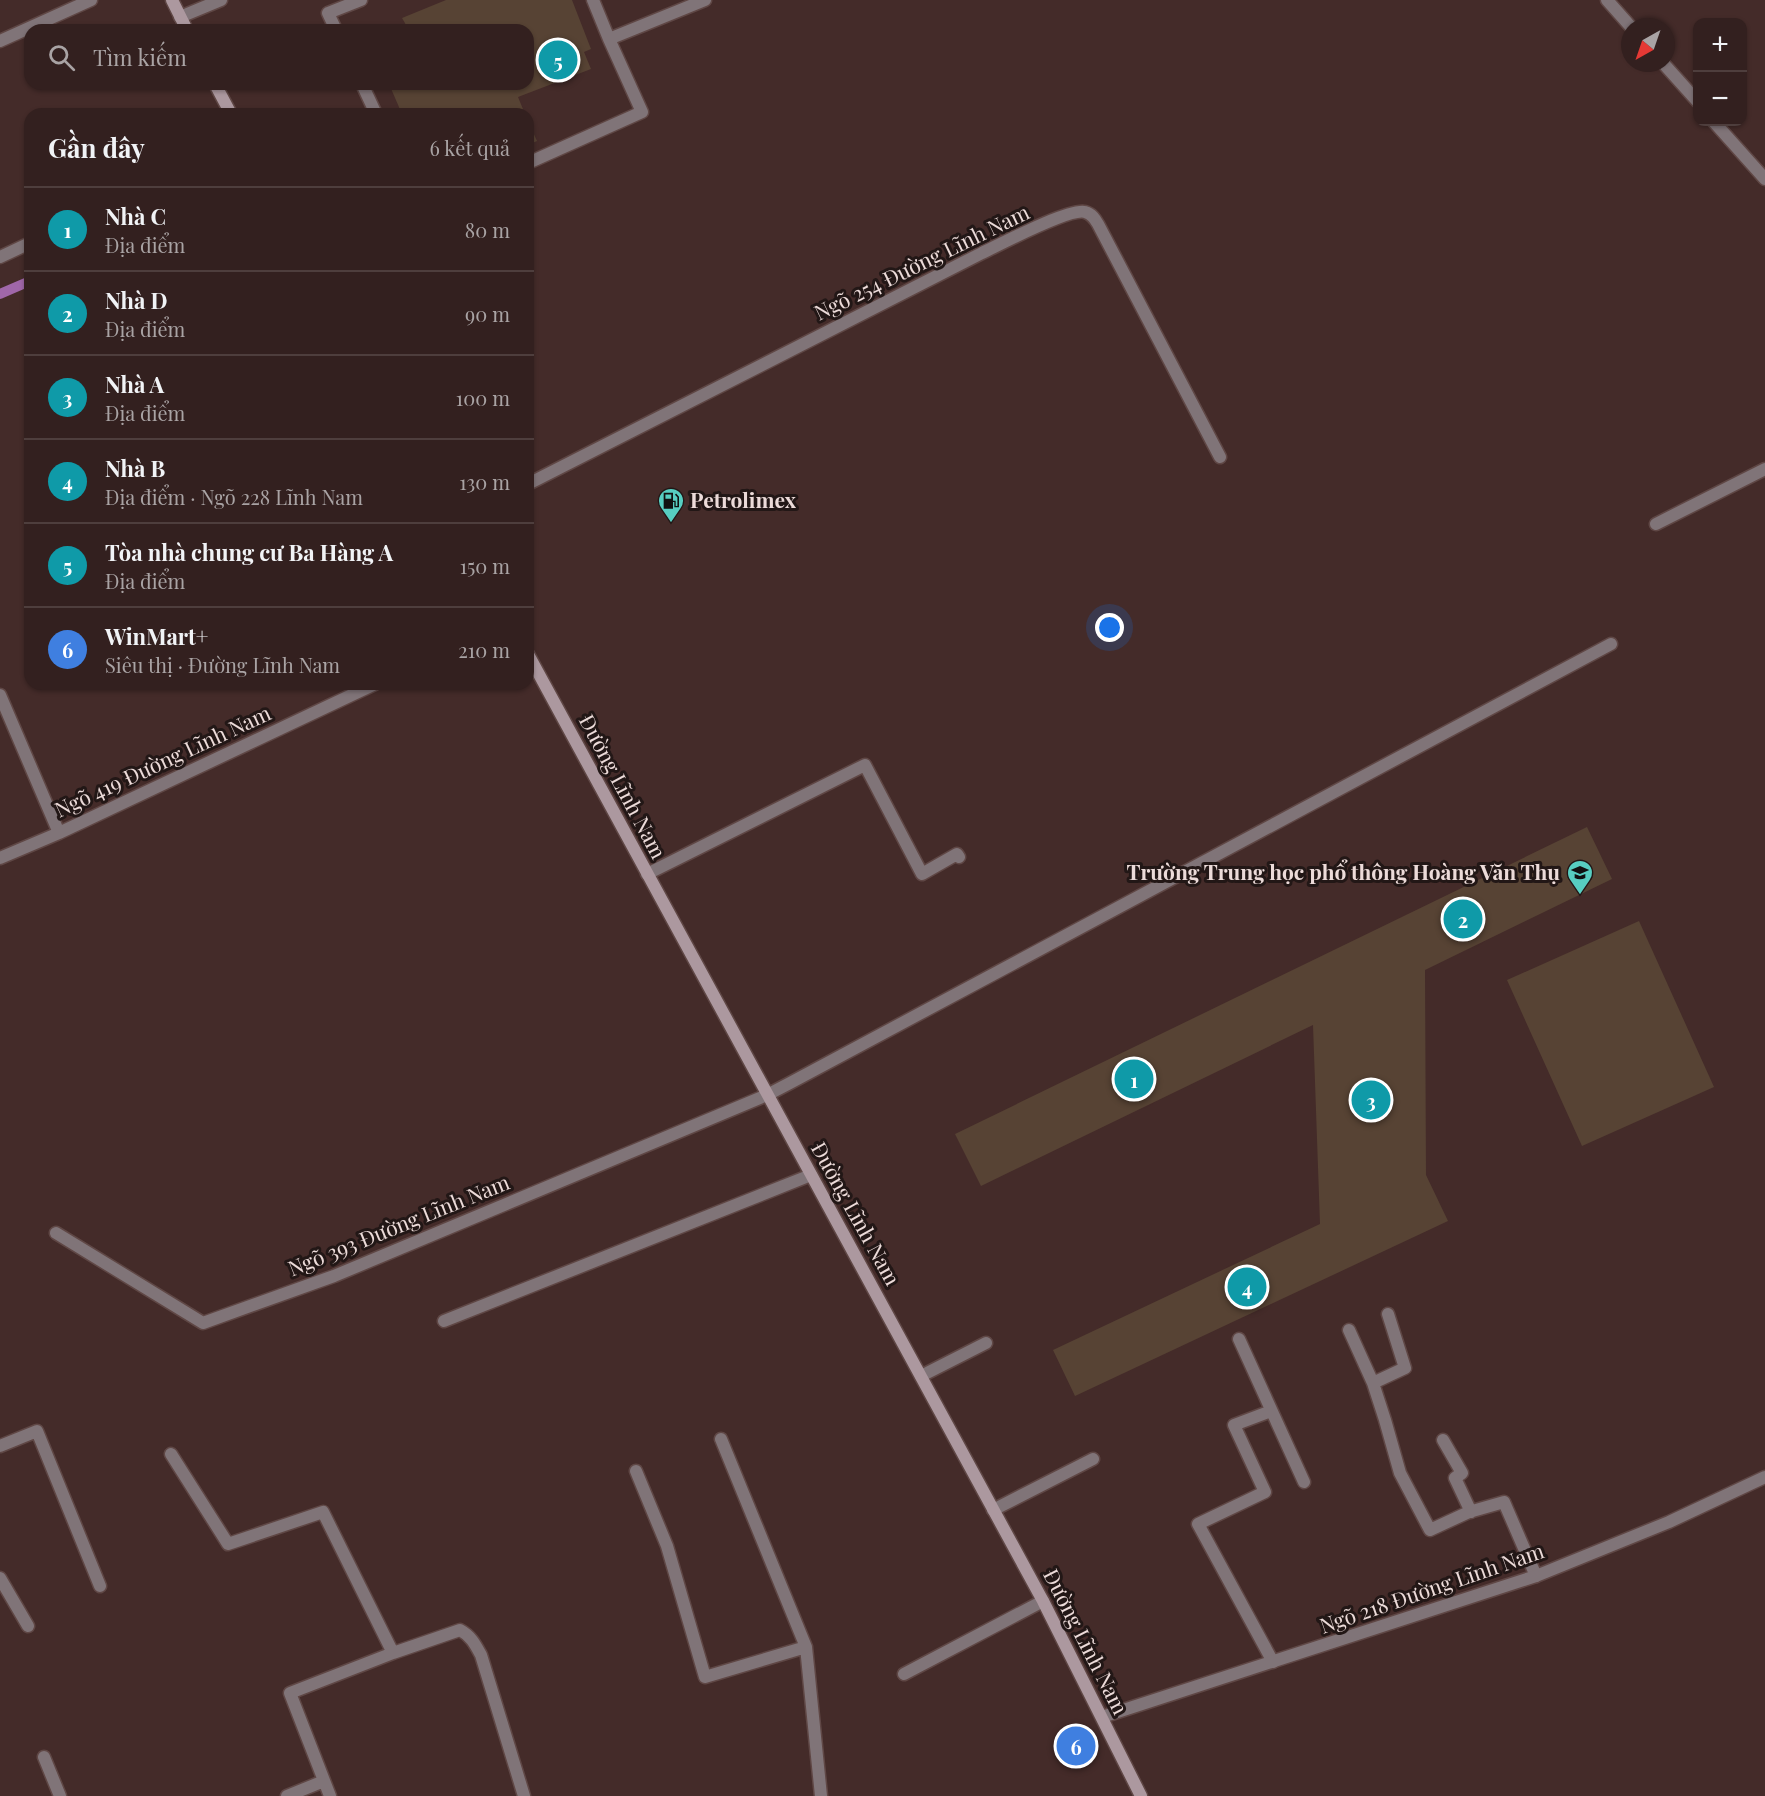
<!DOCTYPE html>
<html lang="vi">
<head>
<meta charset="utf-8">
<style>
	:root { --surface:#33201f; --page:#3b2828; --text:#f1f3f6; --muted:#a9a3a4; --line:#4e3e3d; --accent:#57cec1 }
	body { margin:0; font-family:"Playfair Display",serif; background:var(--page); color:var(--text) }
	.controls { position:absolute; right:18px; top:18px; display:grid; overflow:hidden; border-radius:12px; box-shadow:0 2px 4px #0004 }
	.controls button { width:54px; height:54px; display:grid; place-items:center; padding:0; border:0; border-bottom:2px solid var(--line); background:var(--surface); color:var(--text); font:30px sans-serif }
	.compass { position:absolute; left:1621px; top:18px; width:54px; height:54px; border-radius:50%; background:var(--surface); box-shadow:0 2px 4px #0004; rotate:220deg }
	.you { position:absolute; left:1110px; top:628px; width:21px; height:21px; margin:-15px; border:4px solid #fff; border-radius:50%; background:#1a73e8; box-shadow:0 0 0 9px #1a73e833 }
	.badge { display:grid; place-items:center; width:39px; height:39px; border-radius:50%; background:var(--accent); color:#fff; font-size:20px; font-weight:700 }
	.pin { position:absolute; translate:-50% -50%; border:3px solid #fff; box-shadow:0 2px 6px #0006 }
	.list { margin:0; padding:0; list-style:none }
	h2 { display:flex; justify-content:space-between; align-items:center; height:78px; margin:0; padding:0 24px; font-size:26px }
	h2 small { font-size:20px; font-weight:400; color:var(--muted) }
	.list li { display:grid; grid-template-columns:39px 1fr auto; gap:18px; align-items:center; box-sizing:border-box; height:84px; padding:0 24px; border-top:2px solid var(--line) }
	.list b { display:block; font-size:22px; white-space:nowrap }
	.list p { margin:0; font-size:20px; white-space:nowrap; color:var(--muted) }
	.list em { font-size:20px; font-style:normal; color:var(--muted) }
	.icon { flex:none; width:33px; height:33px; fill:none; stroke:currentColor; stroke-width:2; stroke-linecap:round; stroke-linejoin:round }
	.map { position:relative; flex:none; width:1765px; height:1796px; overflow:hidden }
	.search { position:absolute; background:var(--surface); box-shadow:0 2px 4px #0004; left:24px; top:24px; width:510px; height:66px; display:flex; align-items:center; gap:15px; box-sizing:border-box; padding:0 21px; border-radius:18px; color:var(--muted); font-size:22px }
	.panel { position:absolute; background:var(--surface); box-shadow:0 2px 4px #0004; left:24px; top:108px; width:510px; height:582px; border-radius:18px }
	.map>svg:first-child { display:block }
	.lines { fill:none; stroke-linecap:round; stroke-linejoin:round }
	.stream { stroke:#a067a9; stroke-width:10 }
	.building { fill:#574334 }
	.service-casing { stroke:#5f4745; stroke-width:15 }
	.minor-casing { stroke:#5f4745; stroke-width:15 }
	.secondary-casing { stroke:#5f4745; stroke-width:15 }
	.service { stroke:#807478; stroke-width:12 }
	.minor { stroke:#807478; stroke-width:12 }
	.secondary { stroke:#ac989f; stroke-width:12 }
	.labels { text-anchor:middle; stroke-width:6; stroke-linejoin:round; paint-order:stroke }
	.street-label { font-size:21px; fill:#ecdbd9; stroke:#221716 }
	.poi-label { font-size:21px; font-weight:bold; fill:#ecdbd9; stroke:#221716; text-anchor:start }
</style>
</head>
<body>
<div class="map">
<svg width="1765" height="1796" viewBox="0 0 1765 1796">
	<rect width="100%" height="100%" fill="#442b29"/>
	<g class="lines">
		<path class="stream" d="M0 294 30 281"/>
	</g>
	<path class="building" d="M446 0H572L591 49 584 52 591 69 518 97 525 114H402L389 84H528V30H409L402 18Z
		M528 121 537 141 528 145Z
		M1587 827 1612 879 1425 970 1426 1175 1448 1221 1075 1396 1053 1350 1320 1224 1313 1025 981 1186 955 1134Z
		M1639 921 1714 1087 1582 1146 1507 980Z"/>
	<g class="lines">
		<defs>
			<path id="service" d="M593 0 609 39 705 0
				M336 30 328 13 361 0
				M0 41 91 0
				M362 84 376 114
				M528 163 642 112 609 39
				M1656 524 1765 469
				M647 874 865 765 922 874 957 854 959 857
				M444 1321 811 1175
				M1349 1330 1373 1383 1385 1420 1400 1473 1430 1530 1469 1512 1504 1502 1536 1576
				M1239 1339 1304 1482
				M921 1376 986 1343
				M1373 1383 1405 1368 1388 1314
				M1271 1411 1234 1425 1265 1492 1198 1524 1273 1662
				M721 1439 806 1647 821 1796
				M1443 1440 1462 1473 1455 1478 1471 1512
				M636 1471 667 1546 705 1677 806 1647"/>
			<path id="minor" d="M1607 0 1631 27
				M180 17 221 0
				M1663 63 1698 102
				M1714 122 1765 179
				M0 257 30 243
				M528 484 982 253C1001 244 1069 208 1085 212 1092 214 1095 219 1098 224L1220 457
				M0 695 59 833
				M0 858 59 833 375 684
				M56 1233 203 1323 334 1276 767 1095 790 1083 1611 644
				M0 1446 37 1431 100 1586
				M171 1454 228 1544 323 1512 393 1653
				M993 1510 1093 1459
				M0 1578 28 1626
				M904 1674 1043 1601
				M1102 1717 1536 1576 1669 1522 1765 1477
				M44 1757 60 1796
				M287 1796 324 1781
				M330 1796 290 1693 393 1653 460 1630C471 1636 475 1644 481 1655L524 1796"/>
			<path id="secondary" d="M172 0 187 30
				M215 84 231 114
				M528 654 1043 1601 1141 1796"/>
		</defs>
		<use href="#service" class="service-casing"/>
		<use href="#minor" class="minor-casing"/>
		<use href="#secondary" class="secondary-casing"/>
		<use href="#service" class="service"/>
		<use href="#minor" class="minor"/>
		<use href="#secondary" class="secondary"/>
	</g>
	<defs>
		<symbol id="fuel-pin" viewBox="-11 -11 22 30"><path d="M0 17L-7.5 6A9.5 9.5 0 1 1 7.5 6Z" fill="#57cec1" stroke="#221716"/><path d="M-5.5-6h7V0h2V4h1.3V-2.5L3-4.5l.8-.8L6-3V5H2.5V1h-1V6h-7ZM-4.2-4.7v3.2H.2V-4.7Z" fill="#111"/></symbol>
		<symbol id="school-pin" viewBox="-11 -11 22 30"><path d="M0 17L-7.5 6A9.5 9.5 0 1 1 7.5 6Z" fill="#57cec1" stroke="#221716"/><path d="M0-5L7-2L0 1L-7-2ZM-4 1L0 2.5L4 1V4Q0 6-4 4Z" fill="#111"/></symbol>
	</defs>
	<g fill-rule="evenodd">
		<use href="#fuel-pin" x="656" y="486" width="30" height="40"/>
		<use href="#school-pin" x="1565" y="858" width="30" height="40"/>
	</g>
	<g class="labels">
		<g class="street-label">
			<text transform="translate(922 263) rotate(-26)" y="7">Ngõ 254 Đường Lĩnh Nam</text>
			<text transform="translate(163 762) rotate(-25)" y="7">Ngõ 419 Đường Lĩnh Nam</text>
			<text transform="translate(622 787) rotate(62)" y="7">Đường Lĩnh Nam</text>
			<text transform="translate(855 1214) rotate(61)" y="7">Đường Lĩnh Nam</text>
			<text transform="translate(399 1226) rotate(-22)" y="7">Ngõ 393 Đường Lĩnh Nam</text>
			<text transform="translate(1432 1589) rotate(-19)" y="7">Ngõ 218 Đường Lĩnh Nam</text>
			<text transform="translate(1085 1642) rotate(63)" y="7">Đường Lĩnh Nam</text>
		</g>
		<g class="poi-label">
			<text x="690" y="508">Petrolimex</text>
			<text x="1560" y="880" text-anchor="end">Trường Trung học phổ thông Hoàng Văn Thụ</text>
		</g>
	</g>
</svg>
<div class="controls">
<button>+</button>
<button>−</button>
</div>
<svg class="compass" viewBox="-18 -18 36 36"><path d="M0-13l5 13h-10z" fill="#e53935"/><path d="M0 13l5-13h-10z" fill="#a9a3a4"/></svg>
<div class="you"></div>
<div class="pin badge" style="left:1134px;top:1079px;background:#0f9aa8">1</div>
<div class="pin badge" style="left:1463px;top:919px;background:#0f9aa8">2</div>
<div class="pin badge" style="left:1371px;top:1100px;background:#0f9aa8">3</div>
<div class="pin badge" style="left:1247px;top:1287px;background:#0f9aa8">4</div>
<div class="pin badge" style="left:558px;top:60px;background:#0f9aa8">5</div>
<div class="pin badge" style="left:1076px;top:1746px;background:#3f7fe0">6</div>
<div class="search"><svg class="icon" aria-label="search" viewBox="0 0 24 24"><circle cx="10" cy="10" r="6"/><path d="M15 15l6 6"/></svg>Tìm kiếm</div>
<section class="panel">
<h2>Gần đây<small>6 kết quả</small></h2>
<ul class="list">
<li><span class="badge" style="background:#0f9aa8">1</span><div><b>Nhà C</b><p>Địa điểm</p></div><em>80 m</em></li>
<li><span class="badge" style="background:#0f9aa8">2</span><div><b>Nhà D</b><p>Địa điểm</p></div><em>90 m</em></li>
<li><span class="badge" style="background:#0f9aa8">3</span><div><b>Nhà A</b><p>Địa điểm</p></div><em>100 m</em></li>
<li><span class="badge" style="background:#0f9aa8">4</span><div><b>Nhà B</b><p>Địa điểm · Ngõ 228 Lĩnh Nam</p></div><em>130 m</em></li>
<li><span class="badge" style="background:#0f9aa8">5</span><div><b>Tòa nhà chung cư Ba Hàng A</b><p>Địa điểm</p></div><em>150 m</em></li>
<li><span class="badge" style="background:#3f7fe0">6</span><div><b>WinMart+</b><p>Siêu thị · Đường Lĩnh Nam</p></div><em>210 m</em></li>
</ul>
</section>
</div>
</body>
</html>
